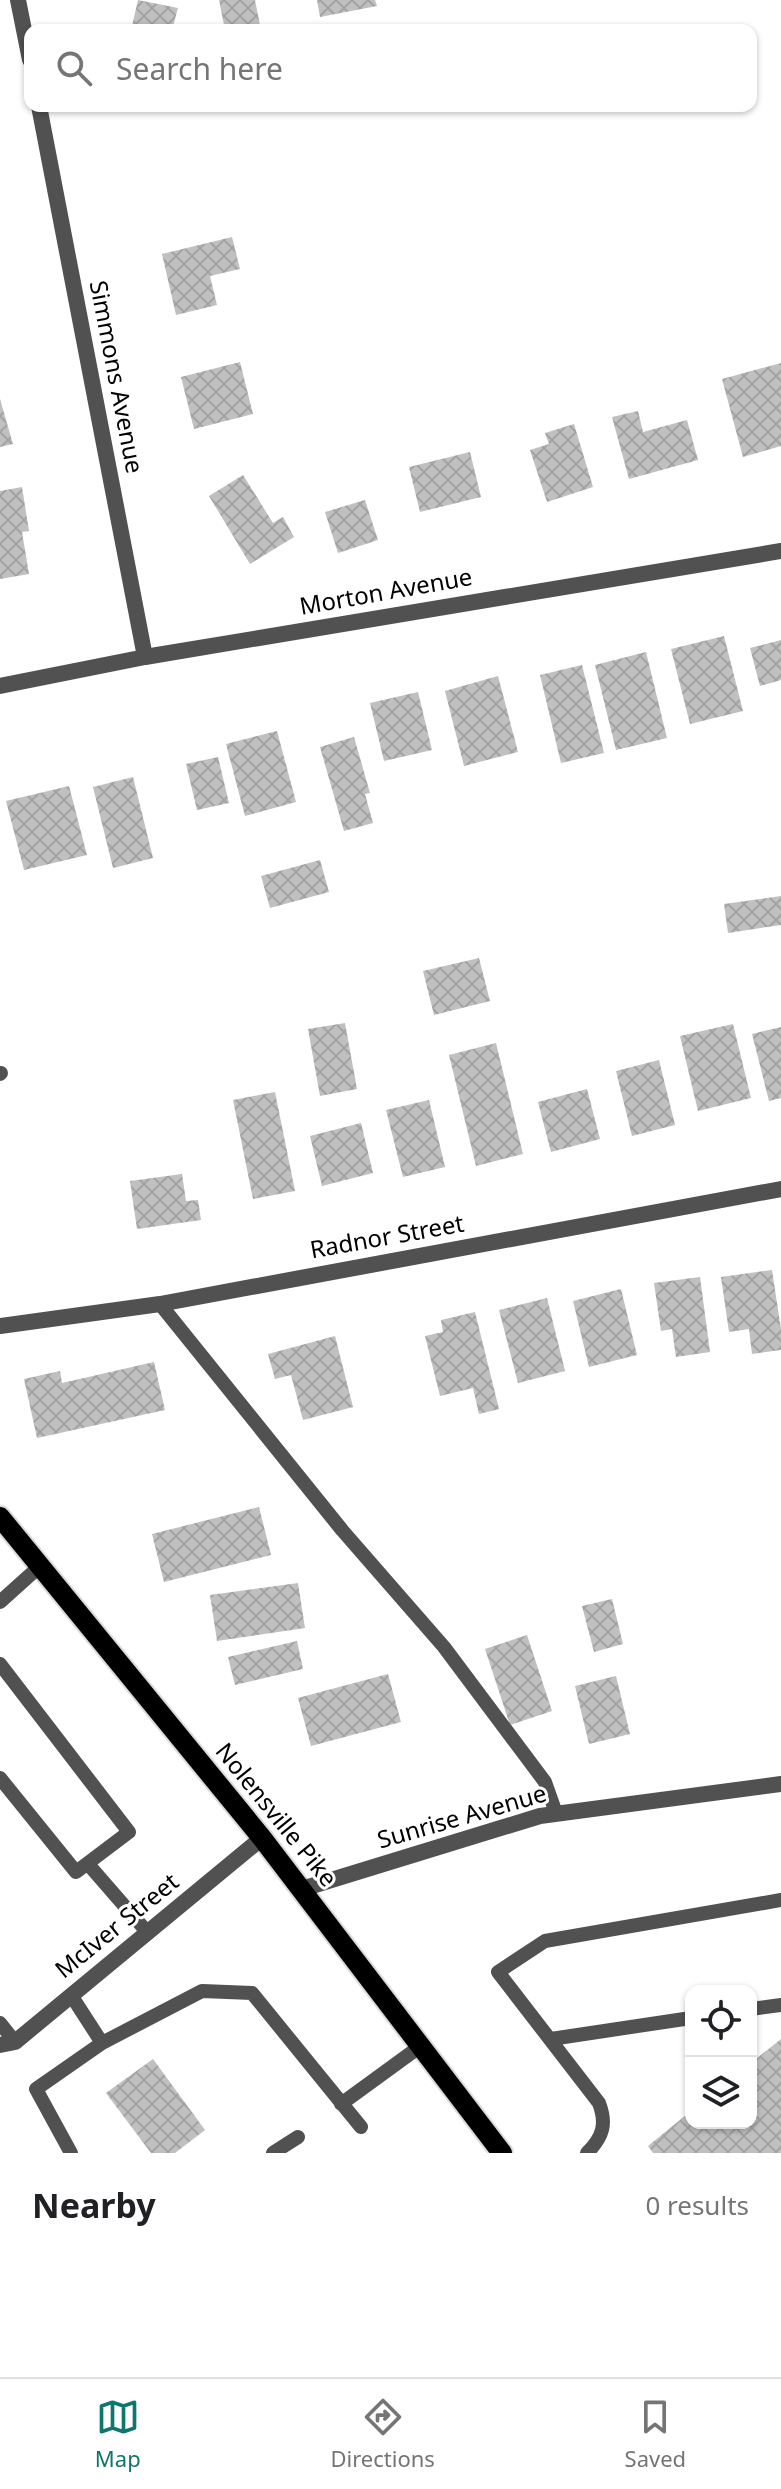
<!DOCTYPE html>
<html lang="en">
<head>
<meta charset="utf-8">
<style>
	:root { --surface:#fff; --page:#f2f2f2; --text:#202124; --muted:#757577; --line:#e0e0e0; --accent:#0f766e }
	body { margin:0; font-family:"Noto Sans",sans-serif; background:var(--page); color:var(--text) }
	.controls { position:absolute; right:24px; bottom:24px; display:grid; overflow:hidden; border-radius:16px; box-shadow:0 2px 6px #0004 }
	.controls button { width:72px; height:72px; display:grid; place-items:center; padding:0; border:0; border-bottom:2px solid var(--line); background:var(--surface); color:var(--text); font:40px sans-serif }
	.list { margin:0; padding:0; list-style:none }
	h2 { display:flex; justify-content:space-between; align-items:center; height:104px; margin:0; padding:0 32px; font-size:34px }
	h2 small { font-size:26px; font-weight:400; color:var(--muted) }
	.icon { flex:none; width:44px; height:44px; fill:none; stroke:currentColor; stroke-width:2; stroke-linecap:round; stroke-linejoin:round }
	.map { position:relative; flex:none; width:781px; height:2153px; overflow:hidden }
	.search { position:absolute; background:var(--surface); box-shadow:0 2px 6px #0004; left:24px; right:24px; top:24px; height:88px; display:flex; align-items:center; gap:20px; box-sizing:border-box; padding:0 28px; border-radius:16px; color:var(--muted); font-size:30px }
	.sheet { height:224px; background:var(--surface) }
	nav { display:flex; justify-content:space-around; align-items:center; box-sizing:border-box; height:112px; border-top:2px solid var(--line); background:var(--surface); font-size:22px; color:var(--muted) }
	nav a { display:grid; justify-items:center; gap:4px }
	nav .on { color:var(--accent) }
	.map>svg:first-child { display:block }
	.building { fill:url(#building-cross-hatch) }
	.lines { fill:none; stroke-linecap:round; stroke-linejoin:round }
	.primary-casing { stroke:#dbdbdb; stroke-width:24 }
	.service { stroke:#515151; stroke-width:14 }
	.minor { stroke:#515151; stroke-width:16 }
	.primary { stroke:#000; stroke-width:20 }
	.labels { text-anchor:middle; stroke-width:6; stroke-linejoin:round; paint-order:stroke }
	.street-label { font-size:24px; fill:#000; stroke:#fff }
</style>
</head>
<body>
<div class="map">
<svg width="781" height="2153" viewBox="0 0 781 2153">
	<defs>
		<pattern id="building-cross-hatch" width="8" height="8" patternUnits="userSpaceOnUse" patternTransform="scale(2)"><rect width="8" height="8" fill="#c0c0c0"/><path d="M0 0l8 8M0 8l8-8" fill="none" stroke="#a3a3a3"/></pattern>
	</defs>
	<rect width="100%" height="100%" fill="#fff"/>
	<path class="building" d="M138 0 178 8 172 30H131Z
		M219 0H255L261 30H225Z
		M317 0H375L377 6 320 17Z
		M232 237 240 269 210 276 217 305 176 315 162 254Z
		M240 362 253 414 194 429 181 377Z
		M781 363V446L743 457 722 379Z
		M0 399 13 444 0 447Z
		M638 411 643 432 687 420 698 460 629 479 612 417Z
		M574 424 593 487 547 502 530 450 549 444 545 433Z
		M470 452 481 497 420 512 409 467Z
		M243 475 273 523 283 517 294 537 250 564 209 496Z
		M22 487 29 531 22 532 29 574 0 579V491Z
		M365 500 378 540 338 553 325 512Z
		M724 636 743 711 690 724 671 649Z
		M781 640V680L760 686 750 648Z
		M646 652 667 738 616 750 595 665Z
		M582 665 604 753 561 763 540 675Z
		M498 676 518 752 464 766 445 691Z
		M418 692 432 750 384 761 370 703Z
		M277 731 296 802 245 816 226 744Z
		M354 737 370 793 365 794 373 823 344 831 320 747Z
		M218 757 229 803 197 810 186 764Z
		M133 777 153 858 113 868 93 787Z
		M69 786 87 855 24 870 6 801Z
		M320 860 329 892 270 908 261 876Z
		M781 896V925L728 933 724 904Z
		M479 958 490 1001 434 1015 423 971Z
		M345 1023 357 1089 320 1096 308 1029Z
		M733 1024 751 1098 698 1111 680 1036Z
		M781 1027V1098L769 1101 752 1034Z
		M496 1043 523 1154 476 1166 449 1055Z
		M659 1060 675 1125 632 1136 616 1071Z
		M587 1089 600 1139 551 1152 538 1102Z
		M275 1092 295 1191 253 1199 233 1100Z
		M429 1100 445 1167 403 1177 386 1110Z
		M361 1123 373 1173 322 1186 310 1136Z
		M182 1174 186 1201 198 1200 201 1220 137 1229 130 1181Z
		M772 1270 781 1329V1350L752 1354 749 1329 729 1332 721 1277Z
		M700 1277 710 1352 676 1357 672 1329 661 1331 654 1283Z
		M621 1289 637 1355 589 1367 573 1301Z
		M547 1298 565 1371 518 1383 499 1310Z
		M475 1312 499 1409 479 1414 473 1388 440 1396 425 1336 443 1332 441 1320Z
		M335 1336 353 1407 303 1420 291 1375 275 1379 268 1354Z
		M154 1362 165 1410 37 1438 24 1379 60 1371 62 1383Z
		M259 1507 271 1555 164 1582 152 1534Z
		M298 1583 305 1628 217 1641 210 1595Z
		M612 1599 623 1644 594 1652 582 1606Z
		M527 1635 552 1711 510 1725 485 1649Z
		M297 1641 303 1669 235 1685 228 1657Z
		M388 1674 401 1722 311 1746 298 1698Z
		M616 1676 630 1734 589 1744 575 1686Z
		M781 2039V2153H653L648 2146 691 2111V2123H751V2063Z
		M153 2059 205 2130 175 2153H151L106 2093Z"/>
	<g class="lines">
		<defs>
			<path id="primary" d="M0 1517 262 1838 502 2153"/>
		</defs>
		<use href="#primary" class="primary-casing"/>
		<path class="service" d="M0 1074 1 1073
			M160 1304 342 1530 444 1647 545 1782 556 1813
			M0 1602 40 1566
			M0 1664 129 1832 76 1872 0 1778
			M88 1864 148 1933
			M751 2009 781 2005
			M0 2023 15 2042
			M551 2039 691 2018
			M102 2043 202 1991 252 1993 361 2127
			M341 2104 422 2045
			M71 2153 36 2089 102 2043 71 1995
			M273 2153 298 2137
			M587 2153C603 2137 607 2124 599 2103L498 1972 545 1941 781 1900"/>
		<path class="minor" d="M18 0 30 60
			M39 106 145 657
			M0 686 145 657 781 551
			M0 1326 160 1304 781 1189
			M302 1889 540 1816 781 1784
			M0 2045 15 2042 262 1838"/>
		<use href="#primary" class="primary"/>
	</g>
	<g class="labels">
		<g class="street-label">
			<text transform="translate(116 377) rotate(79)" y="8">Simmons Avenue</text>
			<text transform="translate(386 592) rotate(-10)" y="8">Morton Avenue</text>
			<text transform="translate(387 1237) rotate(-10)" y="8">Radnor Street</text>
			<text transform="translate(276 1815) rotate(51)" y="8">Nolensville Pike</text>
			<text transform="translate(462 1817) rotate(-16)" y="8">Sunrise Avenue</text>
			<text transform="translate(117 1926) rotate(-39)" y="8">McIver Street</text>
		</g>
	</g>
</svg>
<div class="controls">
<button><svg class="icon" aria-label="locate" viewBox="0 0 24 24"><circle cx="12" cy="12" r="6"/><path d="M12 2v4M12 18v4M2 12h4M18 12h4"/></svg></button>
<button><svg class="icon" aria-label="layers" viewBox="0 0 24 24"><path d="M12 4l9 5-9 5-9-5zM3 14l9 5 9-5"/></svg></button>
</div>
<div class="search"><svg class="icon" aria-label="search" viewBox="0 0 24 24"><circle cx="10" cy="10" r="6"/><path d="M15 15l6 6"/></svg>Search here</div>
</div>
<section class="sheet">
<h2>Nearby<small>0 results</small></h2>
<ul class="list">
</ul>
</section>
<nav>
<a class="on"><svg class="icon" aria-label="map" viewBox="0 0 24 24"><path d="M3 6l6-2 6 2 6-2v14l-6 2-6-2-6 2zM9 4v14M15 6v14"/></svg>Map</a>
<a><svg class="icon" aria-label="directions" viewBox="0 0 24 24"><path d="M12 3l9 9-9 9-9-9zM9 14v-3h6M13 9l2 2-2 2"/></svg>Directions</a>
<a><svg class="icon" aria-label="saved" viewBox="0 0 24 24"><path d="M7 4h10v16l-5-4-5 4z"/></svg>Saved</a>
</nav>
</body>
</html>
